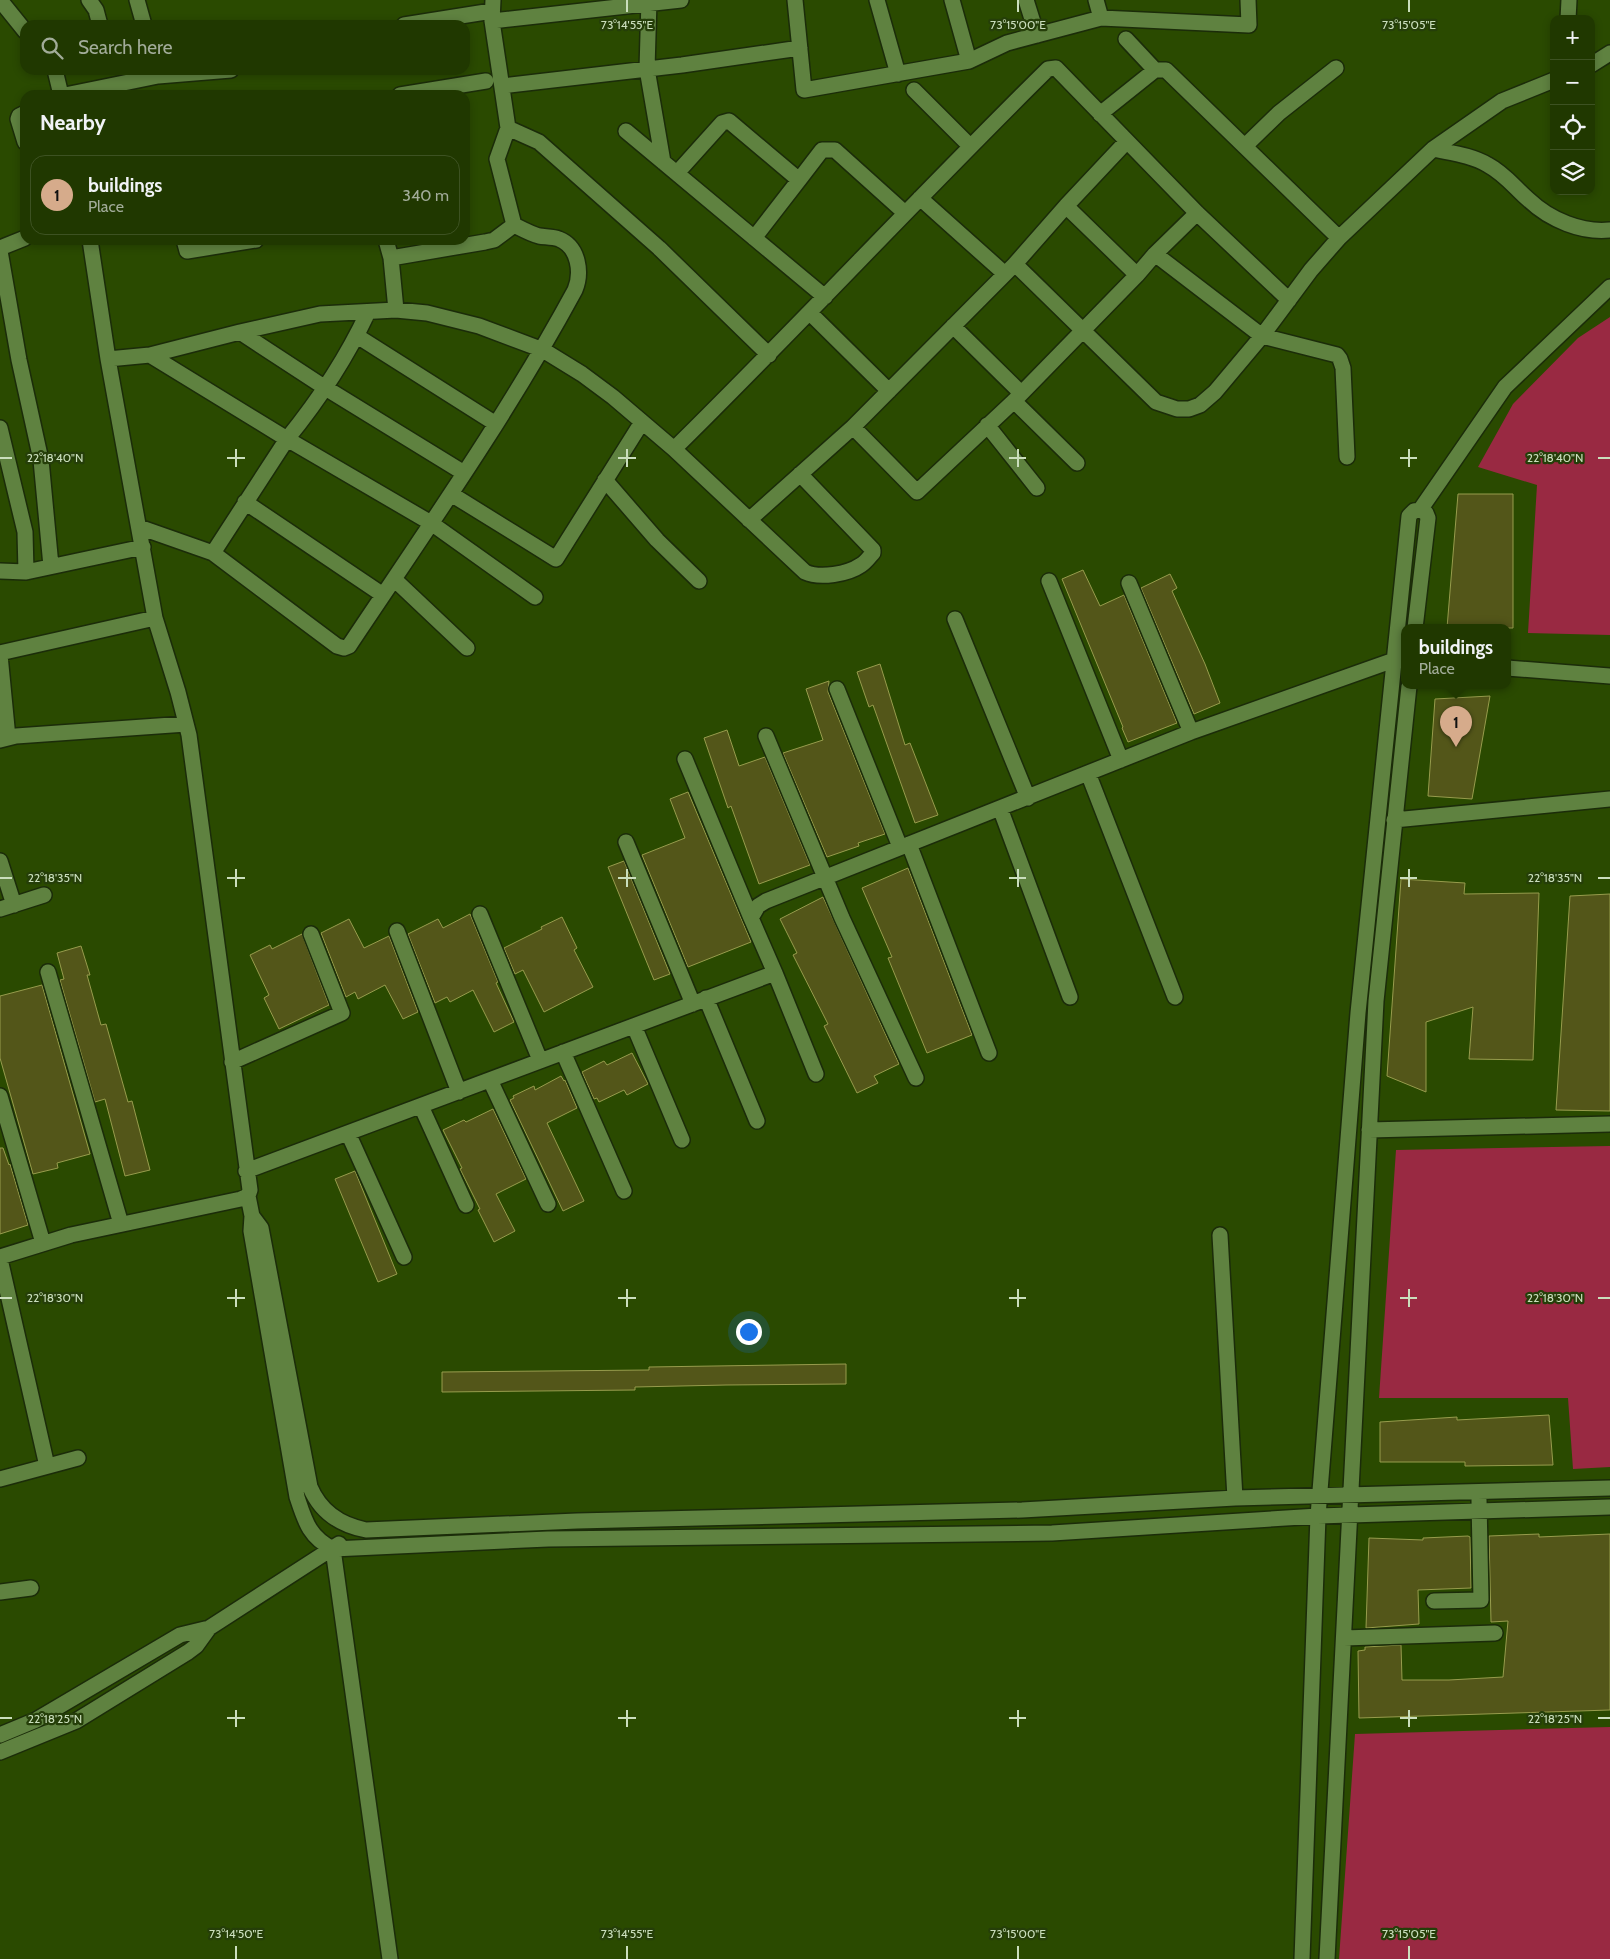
<!DOCTYPE html>
<html lang="en">
<head>
<meta charset="utf-8">
<style>
	:root { --surface:#203800; --page:#2d430f; --text:#f1f3f6; --muted:#a2ac99; --line:#3d5222; --accent:#d6ab8b }
	body { margin:0; font-family:Cabin,sans-serif; background:var(--page); color:var(--text) }
	.controls { position:absolute; right:15px; top:15px; display:grid; overflow:hidden; border-radius:10px; box-shadow:0 2px 8px #0003 }
	.controls button { width:45px; height:45px; display:grid; place-items:center; padding:0; border:0; border-bottom:1px solid var(--line); background:var(--surface); color:var(--text); font:25px sans-serif }
	.you { position:absolute; left:748px; top:1331px; width:18px; height:18px; margin:-12px; border:4px solid #fff; border-radius:50%; background:#1a73e8; box-shadow:0 0 0 8px #1a73e833 }
	.badge { display:grid; place-items:center; width:32px; height:32px; border-radius:50%; background:var(--accent); color:#111; font-size:16px; font-weight:700 }
	.pin { position:absolute; translate:-50% -41px; filter:drop-shadow(0 1px 2px #0008) }
	.pin::after { content:''; position:absolute; top:26px; width:18px; height:15px; background:inherit; clip-path:polygon(0 0,100% 0,50% 100%) }
	.popup { position:absolute; left:1401px; top:624px; width:110px; height:65px; box-sizing:border-box; display:grid; place-content:center; border-radius:10px; background:var(--surface); filter:drop-shadow(0 1px 4px #0005); font-size:16px; white-space:nowrap; color:var(--muted) }
	.popup b { font-size:19px; color:var(--text) }
	.popup::after { content:''; position:absolute; left:50%; top:100%; margin-left:-10px; border:10px solid transparent; border-top-color:var(--surface) }
	.list { margin:0; padding:0; list-style:none }
	h2 { display:flex; justify-content:space-between; align-items:center; height:65px; margin:0; padding:0 20px; font-size:21px }
	h2 small { font-size:16px; font-weight:400; color:var(--muted) }
	.list li { display:grid; grid-template-columns:32px 1fr auto; gap:15px; align-items:center; box-sizing:border-box; height:80px; margin:0 10px 10px; padding:0 10px; border:1px solid var(--line); border-radius:15px }
	.list b { display:block; font-size:19px; white-space:nowrap }
	.list p { margin:0; font-size:16px; white-space:nowrap; color:var(--muted) }
	.list em { font-size:16px; font-style:normal; color:var(--muted) }
	.icon { flex:none; width:28px; height:28px; fill:none; stroke:currentColor; stroke-width:2; stroke-linecap:round; stroke-linejoin:round }
	.map { position:relative; flex:none; width:1610px; height:1959px; overflow:hidden }
	.search { position:absolute; background:var(--surface); box-shadow:0 2px 8px #0003; left:20px; top:20px; width:450px; height:55px; display:flex; align-items:center; gap:12px; box-sizing:border-box; padding:0 18px; border-radius:15px; color:var(--muted); font-size:19px }
	.panel { position:absolute; background:var(--surface); box-shadow:0 2px 8px #0003; left:20px; top:90px; width:450px; height:155px; border-radius:15px }
	.map>svg:first-child { display:block }
	.green { fill:#992942 }
	.building { fill:#535619; stroke:#979c4d }
	.lines { fill:none; stroke-linecap:round; stroke-linejoin:round }
	.minor-casing { stroke:#1b2c09; stroke-width:18 }
	.minor { stroke:#5f8240; stroke-width:15 }
	.ticks { fill:none; stroke:#cadebc; stroke-width:2 }
	.ticks-label { font-size:12px; text-anchor:middle; fill:#cadebc; stroke:#253e09; stroke-width:4.5; stroke-linejoin:round; paint-order:stroke }
</style>
</head>
<body>
<div class="map">
<svg width="1610" height="1959" viewBox="0 0 1610 1959">
	<rect width="100%" height="100%" fill="#2a4a00"/>
	<path class="green" d="M1610 317V635L1528 633 1537 485 1478 467 1513 404 1578 338Z
		M1610 1146V1467L1573 1469 1568 1398H1379L1396 1150Z
		M1610 1727V1959H1339L1355 1734Z"/>
	<path class="building" d="M1458 494H1513V628H1447Z
		M1083 570 1100 606 1124 595 1177 723 1128 742 1122 728 1123 727 1062 579Z
		M1170 574 1177 588 1172 591 1205 664 1220 703 1194 714 1141 588Z
		M880 664 905 745 910 743 938 815 915 823 873 705 869 707 857 672Z
		M829 681 828 692 885 834 858 843 859 846 827 857 783 753 823 740 806 689Z
		M1490 696 1472 799 1428 796 1435 699Z
		M727 730 739 766 765 757 810 865 759 884 731 806 728 808 704 738Z
		M688 792 751 942 688 967 642 855 685 838 670 799Z
		M624 861 670 974 654 980 608 867Z
		M908 868 972 1035 927 1053 888 958 892 957 862 888Z
		M1401 879 1465 883 1464 894 1539 893 1533 1060 1469 1059 1473 1007 1426 1022V1092L1387 1076Z
		M1610 894V1111L1556 1110 1570 896Z
		M823 897 899 1064 874 1076 878 1083 857 1093 824 1026 828 1024 793 955 797 953 780 919Z
		M470 914 498 982 496 983 514 1022 494 1032 473 990 450 1002 447 997 435 1003 408 934 438 919 443 928Z
		M562 917 577 948 574 950 593 987 544 1012 523 970 515 974 504 948 542 929 541 927Z
		M349 919 364 948 389 936 418 1012 403 1019 385 985 358 999 355 992 346 997 321 933Z
		M302 934 329 1005 279 1029 264 998 269 995 250 955 270 945 272 949Z
		M81 946 90 975H87L101 1025 106 1024 128 1102 132 1101 150 1170 125 1176 105 1099 95 1102 60 980 64 979 57 953Z
		M42 985 90 1154 57 1163 58 1168 33 1174 0 1058V996Z
		M632 1053 648 1084 627 1095 624 1090 599 1102 597 1098 594 1099 582 1072 604 1061 607 1065Z
		M561 1076 564 1081 565 1080 577 1108 547 1123 584 1201 563 1211 510 1100 514 1098 513 1096 534 1086 535 1090Z
		M493 1109 526 1179 496 1194 515 1231 494 1242 478 1210 480 1209 460 1169 462 1168 443 1130 464 1120 466 1122Z
		M0 1148H3L9 1165 10 1164 28 1225 0 1234Z
		M355 1171 397 1274 378 1282 335 1179Z
		M846 1364V1384L726 1385 635 1387V1390L442 1392V1372L649 1370V1367Z
		M1549 1415 1553 1465 1465 1466V1462H1380V1422L1457 1417V1420Z
		M1539 1534V1537L1610 1534V1710L1359 1718 1358 1651 1365 1650V1647L1401 1645 1402 1680H1449L1503 1677 1508 1621 1491 1622 1489 1536Z
		M1468 1536 1470 1537 1471 1588 1418 1590 1419 1624 1366 1628 1369 1538 1423 1540V1538Z"/>
	<g class="lines">
		<defs>
			<path id="minor" d="M0 0 25 31
				M89 0 96 10 100 25
				M137 0 144 25
				M649 0 647 69 663 162
				M795 0 804 90 969 61 1007 43 1101 18
				M877 0 898 74
				M952 0 969 61
				M1026 0 1037 35
				M1096 0 1101 18 1249 25 1248 0
				M1568 19 1569 0
				M492 21 681 0
				M404 25 492 11
				M1126 39 1155 70
				M1591 65 1610 53
				M55 70 61 95
				M502 86 682 65 800 48
				M914 90 970 146
				M65 95 158 76 231 70
				M400 95 486 81
				M25 113 19 116 18 119 25 142
				M1100 114 1155 70H1166L1339 238
				M508 128 539 142 659 248 769 355
				M626 131 825 297
				M1127 141 1066 206 1137 275
				M1245 146 1279 113 1336 68
				M1433 149C1451 153 1471 155 1488 165 1505 174 1515 188 1529 200 1550 220 1582 233 1610 230
				M677 173 722 123 729 121 799 180 754 238
				M799 180 822 150H835L905 213
				M514 225C522 229 531 234 539 236 545 237 553 237 559 239 579 247 582 273 575 290 508 414 427 529 349 646L344 648 337 646 213 553 287 439 431 523 535 597
				M184 240 187 251 256 240
				M386 240 391 258
				M0 248 25 238
				M0 251 19 360 41 460 51 566
				M1155 254 1262 336 1337 355 1340 359 1343 368 1347 457
				M1015 264 1066 206
				M1005 274 1015 264 1156 402 1177 409H1189L1200 405 1215 392 1262 336 1311 270 1339 238 1433 149 1502 101 1554 80
				M396 310 391 258 485 242 494 240 514 225 497 159 508 128 492 21 493 0
				M810 313 889 391
				M953 326 1021 393
				M240 332 324 387 464 473
				M357 336 496 424
				M150 355 287 439C318 401 347 357 368 312
				M108 359 150 355 240 332 320 314 396 310 427 313 479 326 543 350 582 374 613 397 674 449 805 572C820 579 848 574 861 565 866 562 869 557 873 553V550L800 474
				M1014 401 1077 463
				M987 425 1037 488
				M853 427 1005 274 920 198
				M0 428 25 532 26 572
				M674 449C801 324 921 194 1048 69L1056 68 1197 213 1289 300
				M605 480 657 540 699 581
				M451 494 556 559 642 422
				M245 502 383 595
				M749 520 853 427 917 492 1014 401 1137 275 1155 254 1197 213
				M139 527 213 553
				M0 571 26 572 143 547
				M394 579 467 648
				M1049 581 1121 760
				M1129 583 1191 732
				M955 619 1028 798
				M1415 628 1428 518 1426 513 1420 510
				M0 653 155 618
				M0 655 8 738
				M1507 668 1610 676
				M837 689 900 847
				M766 736 842 918 916 1078
				M0 740 16 736 186 724
				M685 759 751 918
				M1088 773 1175 997
				M1000 808 1070 997
				M1394 820 1610 799
				M626 842 693 1004
				M909 844 989 1053
				M0 861 14 905
				M0 909 44 895
				M480 914 540 1060
				M397 931 459 1092
				M48 972 121 1224
				M775 973 816 1074
				M706 998 757 1121
				M634 1026 682 1140
				M563 1052 624 1191
				M232 1062 342 1013 311 934
				M490 1080 548 1204
				M0 1096 43 1243
				M421 1106 466 1205
				M1369 1130 1610 1124
				M348 1133 404 1257
				M246 1171 775 973 751 918 758 906 766 901 1191 732 1394 660H1405
				M248 1196 252 1216 251 1231 297 1497C305 1521 309 1537 333 1549L548 1539 1052 1533 1318 1516 1610 1507
				M252 1216 261 1228 310 1487C320 1511 340 1525 366 1530L577 1521 1022 1510 1235 1498 1610 1488
				M1220 1235 1235 1498
				M0 1257 71 1235 241 1199 248 1196 250 1190 189 735 178 692 155 618 108 359 90 240
				M0 1259 47 1466
				M0 1479 78 1458
				M333 1549 390 1959
				M0 1592 31 1588
				M1434 1601 1481 1600 1479 1500
				M1344 1638 1495 1633
				M0 1735 36 1720 180 1635 209 1628 339 1544
				M0 1752 76 1721 188 1652 196 1646 209 1628
				M1302 1959 1318 1516 1358 1013 1409 516 1414 511 1420 510 1505 387 1610 287
				M1327 1959 1376 1001 1409 686"/>
		</defs>
		<use href="#minor" class="minor-casing"/>
		<use href="#minor" class="minor"/>
	</g>
	<path class="ticks" d="M627 0V12M1018 0V12M1409 0V12M236 449V467M627 449V467M1018 449V467M1409 449V467M0 458H12M227 458H245M618 458H636M1009 458H1026M1400 458H1417M1598 458H1610M236 869V887M627 869V887M1018 869V887M1409 869V887M0 878H12M227 878H245M618 878H636M1009 878H1026M1400 878H1417M1598 878H1610M236 1289V1307M627 1289V1307M1018 1289V1307M1409 1289V1307M0 1298H12M227 1298H245M618 1298H636M1009 1298H1026M1400 1298H1417M1598 1298H1610M236 1710V1727M627 1710V1727M1018 1710V1727M1409 1710V1727M0 1718H12M227 1718H245M618 1718H636M1009 1718H1026M1400 1718H1417M1598 1718H1610M236 1946V1959M627 1946V1959M1018 1946V1959M1409 1946V1959"/>
	<g class="ticks-label">
		<text x="627" y="29">73°14'55"E</text>
		<text x="1018" y="29">73°15'00"E</text>
		<text x="1409" y="29">73°15'05"E</text>
		<text x="55" y="462">22°18'40"N</text>
		<text x="1555" y="462">22°18'40"N</text>
		<text x="55" y="882">22°18'35"N</text>
		<text x="1555" y="882">22°18'35"N</text>
		<text x="55" y="1302">22°18'30"N</text>
		<text x="1555" y="1302">22°18'30"N</text>
		<text x="55" y="1723">22°18'25"N</text>
		<text x="1555" y="1723">22°18'25"N</text>
		<text x="236" y="1938">73°14'50"E</text>
		<text x="627" y="1938">73°14'55"E</text>
		<text x="1018" y="1938">73°15'00"E</text>
		<text x="1409" y="1938">73°15'05"E</text>
	</g>
</svg>
<div class="controls">
<button>+</button>
<button>−</button>
<button><svg class="icon" aria-label="locate" viewBox="0 0 24 24"><circle cx="12" cy="12" r="6"/><path d="M12 2v4M12 18v4M2 12h4M18 12h4"/></svg></button>
<button><svg class="icon" aria-label="layers" viewBox="0 0 24 24"><path d="M12 4l9 5-9 5-9-5zM3 14l9 5 9-5"/></svg></button>
</div>
<div class="you"></div>
<div class="pin badge" style="left:1456px;top:747px">1</div>
<div class="popup"><b>buildings</b>Place</div>
<div class="search"><svg class="icon" aria-label="search" viewBox="0 0 24 24"><circle cx="10" cy="10" r="6"/><path d="M15 15l6 6"/></svg>Search here</div>
<section class="panel">
<h2>Nearby<small></small></h2>
<ul class="list">
<li><span class="badge">1</span><div><b>buildings</b><p>Place</p></div><em>340 m</em></li>
</ul>
</section>
</div>
</body>
</html>
